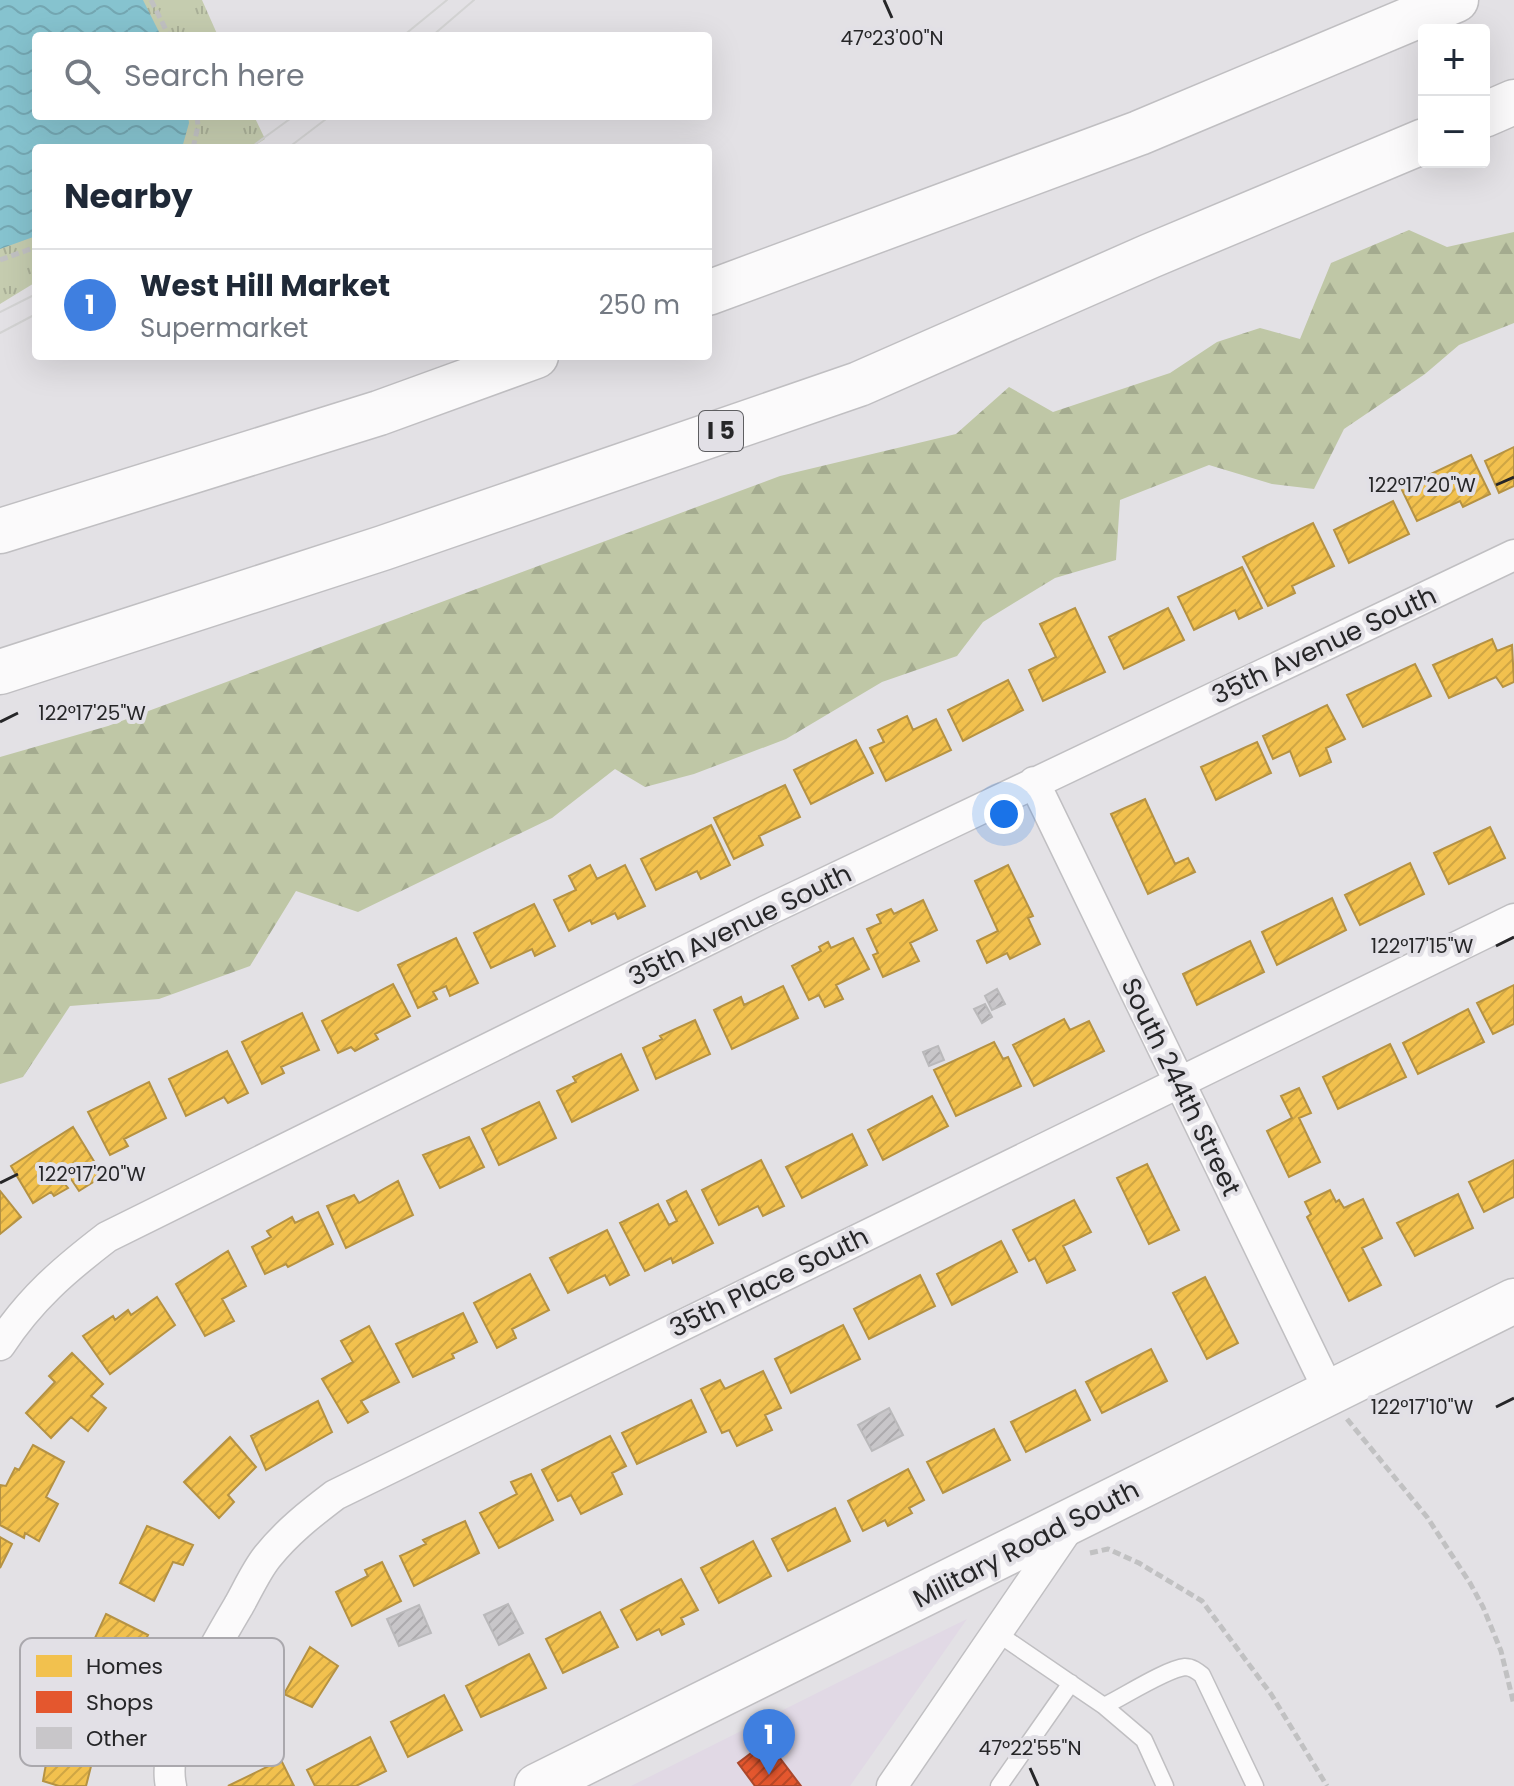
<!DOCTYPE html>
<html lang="en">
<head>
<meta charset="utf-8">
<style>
	:root { --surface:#fff; --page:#f6f6f7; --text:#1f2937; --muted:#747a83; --line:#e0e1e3; --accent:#68676a }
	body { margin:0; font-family:Poppins,sans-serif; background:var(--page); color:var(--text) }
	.controls { position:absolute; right:24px; top:24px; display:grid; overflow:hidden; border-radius:8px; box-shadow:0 8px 32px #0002 }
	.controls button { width:72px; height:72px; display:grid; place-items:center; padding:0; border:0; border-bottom:2px solid var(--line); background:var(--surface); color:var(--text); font:40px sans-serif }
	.you { position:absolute; left:1004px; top:814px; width:28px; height:28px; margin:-20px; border:6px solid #fff; border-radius:50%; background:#1a73e8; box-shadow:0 0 0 12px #1a73e833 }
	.badge { display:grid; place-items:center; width:52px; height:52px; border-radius:50%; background:var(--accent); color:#fff; font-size:26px; font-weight:700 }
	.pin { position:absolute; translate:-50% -66px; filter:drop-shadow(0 2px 4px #0008) }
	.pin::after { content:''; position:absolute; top:42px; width:28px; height:24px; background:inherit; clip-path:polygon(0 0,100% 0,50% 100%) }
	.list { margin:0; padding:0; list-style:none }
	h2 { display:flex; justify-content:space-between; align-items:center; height:104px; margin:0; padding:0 32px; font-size:34px }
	h2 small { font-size:26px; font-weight:400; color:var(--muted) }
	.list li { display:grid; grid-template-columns:52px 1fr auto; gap:24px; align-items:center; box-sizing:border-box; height:112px; padding:0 32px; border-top:2px solid var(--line) }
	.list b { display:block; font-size:30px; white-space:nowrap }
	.list p { margin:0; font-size:26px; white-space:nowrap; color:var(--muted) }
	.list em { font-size:26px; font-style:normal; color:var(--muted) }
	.icon { flex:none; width:44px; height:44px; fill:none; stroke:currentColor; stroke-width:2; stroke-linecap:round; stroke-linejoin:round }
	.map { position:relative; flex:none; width:1514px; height:1786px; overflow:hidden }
	.search { position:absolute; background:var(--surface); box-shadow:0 8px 32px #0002; left:32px; top:32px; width:680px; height:88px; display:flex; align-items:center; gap:20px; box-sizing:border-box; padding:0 28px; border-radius:8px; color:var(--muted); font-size:30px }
	.panel { position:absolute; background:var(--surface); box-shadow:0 8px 32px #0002; left:32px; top:144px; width:680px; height:216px; border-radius:8px }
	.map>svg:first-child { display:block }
	.commercial { fill:#e1d9e5 }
	.grass { fill:url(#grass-tufts) }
	.forest { fill:url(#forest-firs) }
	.water { fill:url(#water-waves) }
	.homes { fill:url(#homes-hatch); stroke:#b59243; stroke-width:2 }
	.shops { fill:url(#shops-hatch); stroke:#ab482c; stroke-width:2 }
	.building { fill:url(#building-hatch); stroke:#bab9bb; stroke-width:2 }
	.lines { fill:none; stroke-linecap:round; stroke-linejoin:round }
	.service-casing { stroke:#c0bfc2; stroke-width:19 }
	.minor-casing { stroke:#c0bfc2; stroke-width:33 }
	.secondary-casing { stroke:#c0bfc2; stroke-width:47 }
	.motorway-casing { stroke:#c0bfc2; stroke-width:47 }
	.path { stroke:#c1c1c2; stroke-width:5; stroke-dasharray:8 4; stroke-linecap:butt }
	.service { stroke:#fbfafb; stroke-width:16 }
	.minor { stroke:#fbfafb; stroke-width:30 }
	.secondary { stroke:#fbfafb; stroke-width:44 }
	.motorway { stroke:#fbfafb; stroke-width:44 }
	.tram { stroke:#d3d3d3; stroke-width:2 }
	.ticks { fill:none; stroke:#262628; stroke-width:3 }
	.labels { text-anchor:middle; stroke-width:8; stroke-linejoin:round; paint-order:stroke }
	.shield { fill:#e2e0e6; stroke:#5e5e61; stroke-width:2 }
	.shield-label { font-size:24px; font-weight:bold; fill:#262628 }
	.street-label { font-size:26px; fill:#262628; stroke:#e2e0e6 }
	.key { fill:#e2e0e6; stroke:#aaa8ad; stroke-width:2 }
	.key-label { font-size:22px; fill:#262628 }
	.ticks-label { font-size:20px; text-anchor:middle; fill:#262628; stroke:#e2e0e6; stroke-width:8; stroke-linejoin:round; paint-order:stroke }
</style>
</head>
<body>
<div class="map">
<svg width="1514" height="1786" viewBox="0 0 1514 1786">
	<defs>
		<pattern id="grass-tufts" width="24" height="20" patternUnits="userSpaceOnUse" patternTransform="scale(2)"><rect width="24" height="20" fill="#c5ccaf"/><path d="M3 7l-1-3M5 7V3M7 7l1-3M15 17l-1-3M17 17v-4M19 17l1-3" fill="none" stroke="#a9af97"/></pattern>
		<pattern id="forest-firs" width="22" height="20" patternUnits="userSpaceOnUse" patternTransform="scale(2)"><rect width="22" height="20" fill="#bfc7a6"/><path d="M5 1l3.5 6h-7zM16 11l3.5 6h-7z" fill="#a4ab8f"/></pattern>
		<pattern id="water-waves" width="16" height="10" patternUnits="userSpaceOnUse" patternTransform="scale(2)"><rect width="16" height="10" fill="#86c3cf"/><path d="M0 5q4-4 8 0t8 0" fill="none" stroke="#74a7b2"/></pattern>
		<pattern id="homes-hatch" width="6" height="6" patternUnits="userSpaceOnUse" patternTransform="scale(2)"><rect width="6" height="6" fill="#f2c14e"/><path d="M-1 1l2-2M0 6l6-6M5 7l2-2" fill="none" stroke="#cfa644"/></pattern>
		<pattern id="shops-hatch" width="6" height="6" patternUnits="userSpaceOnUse" patternTransform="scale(2)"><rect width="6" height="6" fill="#e4572e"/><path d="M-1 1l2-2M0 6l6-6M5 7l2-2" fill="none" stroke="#b94827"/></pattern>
		<pattern id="building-hatch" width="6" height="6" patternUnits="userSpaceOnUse" patternTransform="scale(2)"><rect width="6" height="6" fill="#c8c6c9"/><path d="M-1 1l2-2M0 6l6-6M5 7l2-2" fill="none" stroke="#acaaad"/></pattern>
	</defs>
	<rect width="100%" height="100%" fill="#e3e1e5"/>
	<path class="commercial" d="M967 1619 850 1786H631L867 1668Z"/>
	<path class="grass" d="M0 0H202L218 36H36V116H254L265 139 251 148H36V282L0 304Z"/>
	<path class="forest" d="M1409 230 1447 247 1514 232V323L1459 345 1425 374 1344 429 1314 489 1272 484 1209 465 1120 500 1116 560 1055 578 983 622 957 656 882 682 786 739 694 774 645 787 615 769 552 818 358 912 296 891 250 966 159 999 70 1006 23 1077 0 1084V757L108 726 780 476 956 434 1009 387 1053 412 1170 373 1217 342 1260 328 1300 339 1331 263Z"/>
	<path class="water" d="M0 0H143L161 36H36V116H188L189 123 182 148H36V236L0 249Z"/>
	<path class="homes" d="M1514 447V486L1499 493 1485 461Z
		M1471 455 1490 494 1463 507 1460 501 1417 521 1401 488Z
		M1393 501 1409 534 1349 563 1334 530Z
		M1313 523 1334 566 1292 586 1295 593 1268 606 1243 557Z
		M1242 567 1262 608 1239 619 1235 610 1194 630 1178 597Z
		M1075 608 1105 672 1043 701 1029 670 1056 657 1040 624Z
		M1168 608 1184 640 1124 669 1109 637Z
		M1492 639 1497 651 1512 645 1514 682 1503 687 1496 677 1449 698 1433 665Z
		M1415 664 1431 696 1363 727 1347 695Z
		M1008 680 1023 710 963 741 948 710Z
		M1327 705 1345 739 1326 748 1331 762 1300 776 1290 751 1273 759 1263 736Z
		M907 716 913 730 936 719 951 750 886 781 870 748 884 742 878 730Z
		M856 740 873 773 811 804 794 770Z
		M1257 742 1271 773 1216 800 1201 767Z
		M785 785 800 817 759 836 763 845 734 859 714 818Z
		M1145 799 1175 864 1188 858 1195 872 1148 894 1111 814Z
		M711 825 730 865 701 879 697 871 656 890 641 859Z
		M1490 827 1505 858 1449 884 1434 853Z
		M1410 863 1424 894 1360 925 1345 895Z
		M590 865 597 879 625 865 645 906 618 919 615 913 592 924 590 920 569 931 554 900 576 890 569 876Z
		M1008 865 1033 916 1028 918 1040 944 1010 959 1007 953 987 963 977 941 998 931 975 881Z
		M1332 898 1346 930 1277 965 1262 932Z
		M923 900 937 930 910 943 919 961 883 977 873 955 878 953 867 929 881 923 877 915 891 909 894 914Z
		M534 904 555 946 535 956 532 949 491 968 474 933Z
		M456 938 478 983 450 996 446 986 433 992 437 999 418 1008 398 965Z
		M853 938 869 969 836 985 843 999 825 1007 819 995 809 1000 792 966 821 951 819 947 828 942 831 948Z
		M1250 941 1264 972 1197 1005 1183 974Z
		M393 984 410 1016 375 1034 378 1039 355 1051 351 1047 338 1053 322 1021Z
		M1514 985V1024L1493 1034 1477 1003Z
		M783 986 798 1018 732 1049 714 1010 741 997 744 1005Z
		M1468 1009 1484 1042 1418 1074 1403 1043Z
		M302 1013 319 1050 281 1067 284 1073 262 1084 242 1042Z
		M1064 1019 1070 1030 1089 1021 1104 1051 1034 1086 1013 1045Z
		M695 1020 710 1054 656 1079 643 1048 662 1039 660 1036Z
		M994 1042 1003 1059 1008 1057 1021 1086 956 1116 934 1070Z
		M1390 1044 1406 1077 1338 1109 1323 1077Z
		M227 1051 248 1093 228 1103 224 1097 186 1116 169 1079Z
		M621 1054 638 1090 572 1122 557 1091 576 1082 573 1077Z
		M149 1082 166 1118 124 1139 128 1146 110 1155 88 1112Z
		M1299 1088 1311 1113 1299 1118 1320 1162 1289 1177 1267 1131 1292 1118 1281 1096Z
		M932 1096 948 1126 883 1160 868 1130Z
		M539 1102 556 1138 499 1165 482 1129Z
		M73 1127 103 1176 79 1191 71 1179 64 1183 68 1188 54 1196 51 1192 33 1203 11 1166Z
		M852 1134 867 1165 802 1198 786 1167Z
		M469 1137 484 1167 440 1188 423 1155Z
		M761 1160 784 1206 763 1216 758 1206 719 1225 702 1190Z
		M1514 1160V1197L1484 1212 1469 1182Z
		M1147 1164 1179 1230 1149 1244 1117 1178Z
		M398 1181 413 1215 346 1248 327 1206 354 1195 359 1203Z
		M1330 1190 1336 1202 1339 1200 1344 1208 1363 1199 1382 1238 1362 1248 1381 1285 1349 1301 1307 1217 1311 1214 1305 1202Z
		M0 1191 21 1217 0 1234Z
		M686 1191 713 1243 673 1263 671 1258 645 1271 620 1223 658 1204 669 1225 677 1221 667 1201Z
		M1458 1194 1473 1228 1415 1256 1397 1223Z
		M1074 1200 1091 1232 1063 1246 1075 1270 1047 1283 1035 1258 1029 1261 1013 1230Z
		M318 1212 333 1244 288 1267 286 1264 265 1274 252 1247 271 1237 267 1231 292 1217 295 1223Z
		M607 1230 629 1275 610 1285 605 1275 568 1293 550 1258Z
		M1001 1241 1017 1272 952 1305 937 1274Z
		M228 1251 246 1286 222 1299 234 1321 205 1336 176 1284Z
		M530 1274 549 1310 512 1329 516 1338 497 1348 474 1303Z
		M920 1275 935 1306 869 1339 854 1309Z
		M1205 1277 1238 1343 1207 1359 1173 1293Z
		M157 1297 175 1325 110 1374 83 1336 113 1316 115 1320 128 1310 131 1315Z
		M463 1313 477 1342 452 1354 454 1358 413 1377 396 1344Z
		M843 1325 860 1359 791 1393 775 1359Z
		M369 1326 399 1382 361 1401 368 1412 348 1423 322 1379 353 1362 341 1341Z
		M1151 1349 1167 1381 1102 1413 1086 1382Z
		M72 1353 103 1384 91 1396 106 1408 88 1431 71 1417 51 1438 26 1413 55 1382 49 1376Z
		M763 1371 781 1408 765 1415 772 1430 737 1446 729 1430 722 1433 701 1389 720 1380 725 1389Z
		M1075 1390 1090 1420 1026 1452 1011 1422Z
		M691 1400 706 1432 637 1464 622 1433Z
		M318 1401 332 1432 266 1470 251 1436Z
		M994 1429 1010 1460 943 1493 927 1462Z
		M610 1436 626 1466 612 1473 622 1494 581 1514 571 1495 558 1501 542 1470Z
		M230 1437 256 1467 228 1495 234 1502 219 1518 184 1482Z
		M33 1445 64 1462 46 1497 58 1504 39 1541 25 1533 24 1538 0 1525V1485L6 1486 15 1468 19 1470Z
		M908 1469 924 1500 909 1508 912 1513 888 1526 885 1520 863 1531 848 1501Z
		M531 1474 553 1520 499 1548 480 1513 517 1494 511 1482Z
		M835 1508 850 1541 788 1571 772 1539Z
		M465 1521 479 1553 414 1586 400 1556 426 1544 423 1540Z
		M147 1526 193 1545 183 1565 173 1562 154 1601 120 1583Z
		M0 1537 12 1544 0 1568Z
		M753 1541 771 1576 719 1603 701 1568Z
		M382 1562 401 1601 352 1626 336 1592 368 1576 365 1570Z
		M681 1579 698 1610 681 1618 684 1624 662 1635 659 1629 637 1640 621 1610Z
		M600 1612 618 1647 563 1673 546 1639Z
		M106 1614 148 1635 133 1666 126 1665 118 1680 111 1678 103 1704 71 1690Z
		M310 1647 338 1666 312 1707 284 1694Z
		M529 1654 546 1688 481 1717 466 1686Z
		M444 1695 462 1730 408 1757 391 1722Z
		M69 1713 102 1723 86 1786H59L43 1781 49 1747 59 1750Z
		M370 1737 386 1771 356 1786H315L307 1770Z
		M281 1760 294 1786H228Z"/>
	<path class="shops" d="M767 1741 801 1786H755L738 1763Z"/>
	<path class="building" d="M997 989 1005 1004 992 1010 985 996Z
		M985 1004 992 1017 982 1023 974 1009Z
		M938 1046 944 1060 929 1066 923 1052Z
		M889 1408 903 1435 872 1451 858 1425Z
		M508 1604 523 1633 499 1645 484 1615Z
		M419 1605 431 1633 399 1646 387 1619Z"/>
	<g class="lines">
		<defs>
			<path id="service" d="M997 1633 1104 1706C1123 1697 1166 1669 1185 1667 1192 1667 1197 1671 1202 1675L1255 1786
				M1104 1706 1144 1740 1165 1786
				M999 1786 1071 1683"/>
			<path id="minor" d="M1034 782 1329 1391
				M0 1345C30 1299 64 1270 107 1237L766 911 1514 555
				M171 1786C160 1737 214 1647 239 1605 248 1589 256 1571 267 1557 287 1532 310 1514 335 1495L1514 919
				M892 1786 1069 1527"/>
			<path id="secondary" d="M537 1786 1514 1301"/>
			<path id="motorway" d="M1484 115 1514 102
				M708 293 1139 133 1456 0
				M0 531 379 413 536 356
				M0 672 383 548 859 384 1150 256 1424 141"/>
		</defs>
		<use href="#service" class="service-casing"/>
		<use href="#minor" class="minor-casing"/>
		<use href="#secondary" class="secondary-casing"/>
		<use href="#motorway" class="motorway-casing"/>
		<path class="path" d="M151 0 169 36
			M193 148 198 126 197 116
			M0 260 36 247
			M1347 1419 1427 1517 1470 1583 1483 1607 1501 1651 1514 1705
			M1090 1553 1108 1549 1139 1563 1202 1601 1271 1694 1327 1786"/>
		<use href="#service" class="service"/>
		<use href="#minor" class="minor"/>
		<use href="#secondary" class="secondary"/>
		<use href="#motorway" class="motorway"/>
		<path class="tram" d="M403 36 447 0
			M432 36 474 0
			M250 148 294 116
			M288 148 330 116
			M0 312 36 294
			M0 333 36 314"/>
	</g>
	<path class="ticks" d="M884 0 892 18M1496 485 1514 477M0 722 18 713M1496 946 1514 937M0 1183 18 1174M1496 1407 1514 1398M1030 1768 1038 1786"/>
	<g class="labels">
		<rect class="shield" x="699" y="411" width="44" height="40" rx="6"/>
		<g class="shield-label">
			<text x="721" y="439">I 5</text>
		</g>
		<g class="street-label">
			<text transform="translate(1324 645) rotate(-25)" y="9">35th Avenue South</text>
			<text transform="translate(740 925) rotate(-26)" y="9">35th Avenue South</text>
			<text transform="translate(1181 1087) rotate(64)" y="9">South 244th Street</text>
			<text transform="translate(769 1282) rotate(-26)" y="9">35th Place South</text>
			<text transform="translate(1026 1544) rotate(-27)" y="9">Military Road South</text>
		</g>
	</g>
	<rect x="20" y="1638" width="264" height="128" rx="12" class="key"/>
	<rect x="36" y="1655" width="36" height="22" fill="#f2c14e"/>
	<rect x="36" y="1691" width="36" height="22" fill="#e4572e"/>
	<rect x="36" y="1727" width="36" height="22" fill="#c8c6c9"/>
	<g class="key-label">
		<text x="86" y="1674">Homes</text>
		<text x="86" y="1710">Shops</text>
		<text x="86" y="1746">Other</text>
	</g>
	<g class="ticks-label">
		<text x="892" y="45">47°23'00"N</text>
		<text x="1422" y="492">122°17'20"W</text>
		<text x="92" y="720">122°17'25"W</text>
		<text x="1422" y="953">122°17'15"W</text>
		<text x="92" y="1181">122°17'20"W</text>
		<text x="1422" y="1414">122°17'10"W</text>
		<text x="1030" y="1755">47°22'55"N</text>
	</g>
</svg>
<div class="controls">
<button>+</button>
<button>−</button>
</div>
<div class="you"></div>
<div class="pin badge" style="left:769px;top:1775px;background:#3f7fe0">1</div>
<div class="search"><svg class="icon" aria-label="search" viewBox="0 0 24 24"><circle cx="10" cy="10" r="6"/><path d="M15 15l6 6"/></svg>Search here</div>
<section class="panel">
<h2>Nearby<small></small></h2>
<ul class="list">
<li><span class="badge" style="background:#3f7fe0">1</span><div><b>West Hill Market</b><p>Supermarket</p></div><em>250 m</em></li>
</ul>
</section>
</div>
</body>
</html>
